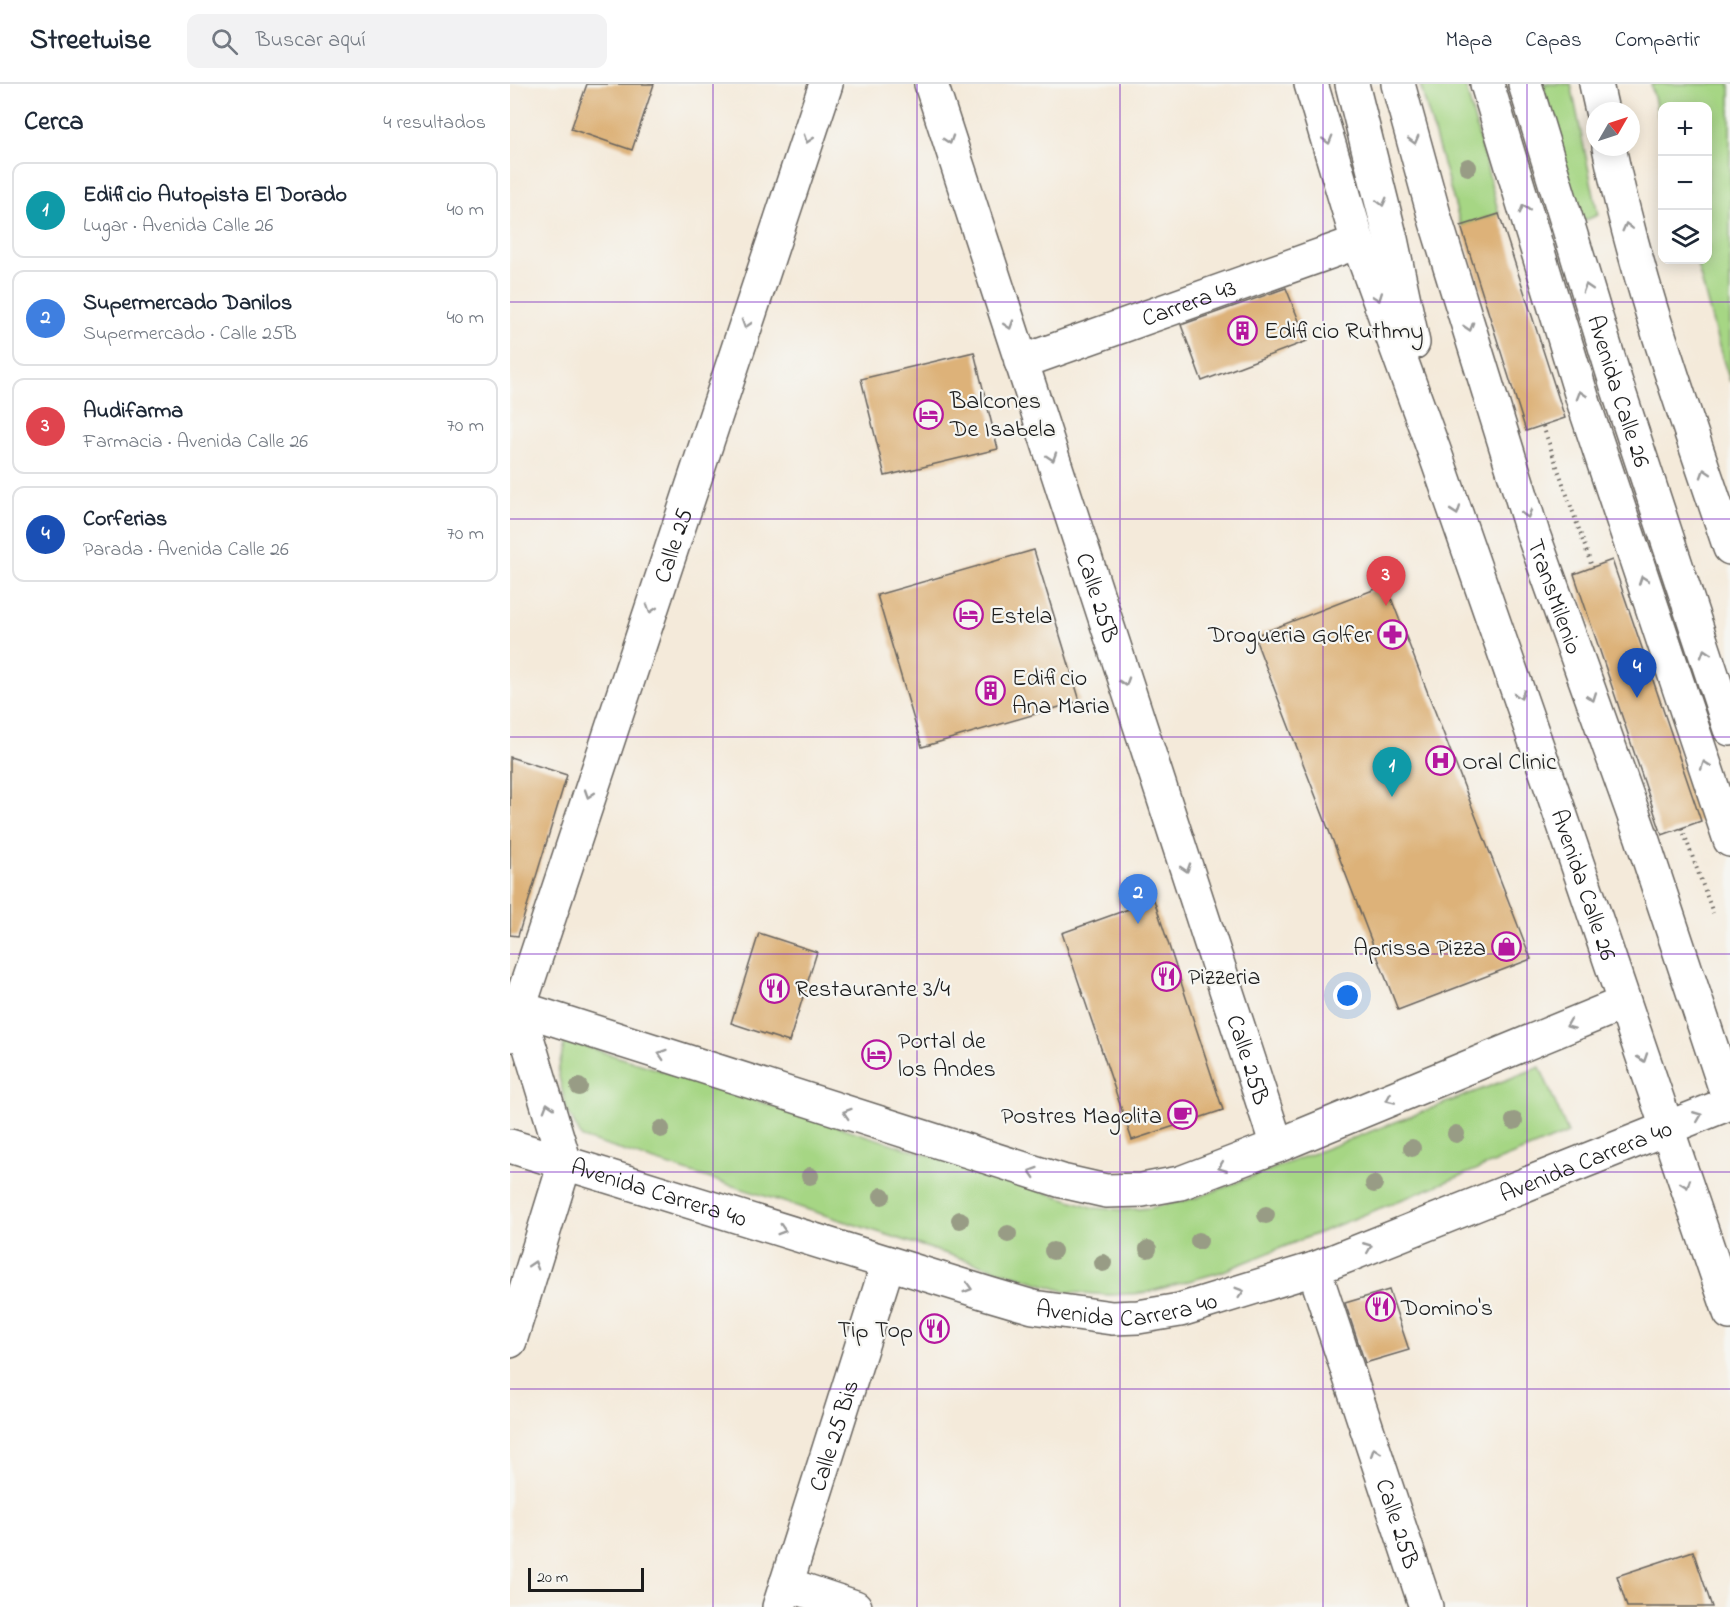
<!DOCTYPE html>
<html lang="es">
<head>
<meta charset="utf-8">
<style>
	:root { --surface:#fff; --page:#f2f2f3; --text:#1f2937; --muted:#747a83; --line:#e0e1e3; --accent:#1a73e8 }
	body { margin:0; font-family:"Indie Flower",sans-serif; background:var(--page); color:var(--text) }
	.controls { position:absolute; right:18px; top:18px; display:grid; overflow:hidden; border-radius:12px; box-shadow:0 3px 15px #0003 }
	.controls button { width:54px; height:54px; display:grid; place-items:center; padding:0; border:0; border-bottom:2px solid var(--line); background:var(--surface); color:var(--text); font:30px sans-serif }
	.compass { position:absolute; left:1076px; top:18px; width:54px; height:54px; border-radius:50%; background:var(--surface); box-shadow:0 3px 15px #0003; rotate:51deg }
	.scale { position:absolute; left:18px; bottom:15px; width:116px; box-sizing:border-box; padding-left:6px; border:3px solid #1c1c1c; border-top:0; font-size:16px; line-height:21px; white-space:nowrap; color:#1c1c1c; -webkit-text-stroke:4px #f6f6f2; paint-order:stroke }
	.you { position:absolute; left:838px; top:912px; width:21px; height:21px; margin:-15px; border:4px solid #fff; border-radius:50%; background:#1a73e8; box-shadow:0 0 0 9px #1a73e833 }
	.badge { display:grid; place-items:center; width:39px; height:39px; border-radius:50%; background:var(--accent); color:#fff; font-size:20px; font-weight:700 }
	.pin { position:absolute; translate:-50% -50px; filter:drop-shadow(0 2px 3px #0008) }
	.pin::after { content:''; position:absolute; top:32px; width:21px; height:18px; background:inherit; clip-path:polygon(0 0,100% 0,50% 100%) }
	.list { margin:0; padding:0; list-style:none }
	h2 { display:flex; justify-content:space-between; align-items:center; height:78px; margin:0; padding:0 24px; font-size:26px }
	h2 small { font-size:20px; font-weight:400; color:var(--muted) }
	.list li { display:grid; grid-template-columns:39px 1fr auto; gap:18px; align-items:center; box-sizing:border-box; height:96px; margin:0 12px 12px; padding:0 12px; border:2px solid var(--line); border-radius:12px }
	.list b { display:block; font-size:22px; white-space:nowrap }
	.list p { margin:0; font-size:20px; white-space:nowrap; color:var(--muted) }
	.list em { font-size:20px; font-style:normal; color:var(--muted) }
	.icon { flex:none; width:33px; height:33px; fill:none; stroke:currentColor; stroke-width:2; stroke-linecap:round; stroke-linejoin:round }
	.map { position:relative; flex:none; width:1220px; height:1523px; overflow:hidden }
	header { display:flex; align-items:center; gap:36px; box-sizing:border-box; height:84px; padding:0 30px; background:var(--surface); border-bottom:2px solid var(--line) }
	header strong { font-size:28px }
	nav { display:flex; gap:33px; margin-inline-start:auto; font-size:21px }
	.search { width:420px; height:54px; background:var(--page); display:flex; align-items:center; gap:15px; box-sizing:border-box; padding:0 21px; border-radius:12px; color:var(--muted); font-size:22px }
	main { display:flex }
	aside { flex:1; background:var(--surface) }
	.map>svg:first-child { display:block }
	.green { fill:#a6d684; stroke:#617950; stroke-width:1.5 }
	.building { fill:#ddb279 }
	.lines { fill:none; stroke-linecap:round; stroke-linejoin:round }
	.minor-casing { stroke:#68645e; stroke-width:36 }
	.major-casing { stroke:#68645e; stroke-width:36 }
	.path { stroke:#68645e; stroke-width:4; stroke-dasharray:1.5 4.5; stroke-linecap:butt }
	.minor { stroke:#fff; stroke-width:33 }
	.major { stroke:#fff; stroke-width:33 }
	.tree { fill:#989c85 }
	.oneway { stroke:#999 }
	.grid { fill:none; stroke:#7b2cbf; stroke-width:1.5; stroke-opacity:0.55 }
	.labels { text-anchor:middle; stroke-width:4.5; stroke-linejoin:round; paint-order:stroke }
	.street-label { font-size:24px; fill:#1c1c1c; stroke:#f6f6f2 }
	.poi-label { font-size:24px; fill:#1c1c1c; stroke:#f6f6f2; text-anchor:start }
</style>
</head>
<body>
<header>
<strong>Streetwise</strong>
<div class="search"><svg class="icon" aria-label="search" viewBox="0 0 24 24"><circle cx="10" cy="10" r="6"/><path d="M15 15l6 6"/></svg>Buscar aquí</div>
<nav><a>Mapa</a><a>Capas</a><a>Compartir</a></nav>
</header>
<main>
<aside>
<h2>Cerca<small>4 resultados</small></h2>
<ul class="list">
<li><span class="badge" style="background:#0f9aa8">1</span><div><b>Edificio Autopista El Dorado</b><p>Lugar · Avenida Calle 26</p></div><em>40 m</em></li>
<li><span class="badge" style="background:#3f7fe0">2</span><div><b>Supermercado Danilos</b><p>Supermercado · Calle 25B</p></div><em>40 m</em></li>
<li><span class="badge" style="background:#e0444e">3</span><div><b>Audifarma</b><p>Farmacia · Avenida Calle 26</p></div><em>70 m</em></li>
<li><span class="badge" style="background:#1a4fb4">4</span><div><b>Corferias</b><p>Parada · Avenida Calle 26</p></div><em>70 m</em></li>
</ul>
</aside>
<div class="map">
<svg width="1220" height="1523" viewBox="0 0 1220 1523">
	<rect width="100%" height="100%" fill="#f6f6f2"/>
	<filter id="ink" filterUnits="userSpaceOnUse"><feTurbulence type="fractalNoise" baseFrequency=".0167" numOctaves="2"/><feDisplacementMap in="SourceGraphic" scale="12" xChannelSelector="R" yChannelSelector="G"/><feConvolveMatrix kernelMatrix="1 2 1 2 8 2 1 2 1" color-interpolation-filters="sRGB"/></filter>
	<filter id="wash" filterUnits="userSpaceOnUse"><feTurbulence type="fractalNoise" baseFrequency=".008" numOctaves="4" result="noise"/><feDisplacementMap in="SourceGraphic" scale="24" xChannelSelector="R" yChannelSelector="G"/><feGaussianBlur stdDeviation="1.35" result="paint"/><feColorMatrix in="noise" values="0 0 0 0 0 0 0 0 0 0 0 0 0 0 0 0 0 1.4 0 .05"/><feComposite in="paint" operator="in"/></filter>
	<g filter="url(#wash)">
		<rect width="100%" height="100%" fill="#f4eada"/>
		<path class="green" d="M910 0H955L989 130 951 142Z
			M1033 0H1061L1088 131 1071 138 1042 41Z
			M1141 0H1220V298L1210 266 1186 176H1198V22H1152V49Z
			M55 956 585 1124 614 1126 640 1124 686 1114 1030 983 1058 1049 711 1188 635 1209 599 1211 557 1208 72 1054 56 1024 48 988Z"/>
		<g id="blocks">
			<path class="building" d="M77 0H144L122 66 61 45Z
				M989 130 1055 334 1016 347 951 142Z
				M776 204 797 257 692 297 671 241Z
				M464 268 488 365 375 392 351 295Z
				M524 466 570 617 412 663 367 511Z
				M1102 476 1191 737 1152 751 1064 490Z
				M876 501 1021 875 888 926 744 552Z
				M0 673 57 691 8 852 0 851Z
				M644 816 713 1026 622 1056 552 849Z
				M249 849 307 868 279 958 221 939Z
				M879 1206 899 1266 855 1279 835 1219Z
				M1183 1467 1202 1523H1117L1107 1492Z"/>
		</g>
	</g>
	<g filter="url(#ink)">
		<use href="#blocks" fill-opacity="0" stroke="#68645e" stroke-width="1.5"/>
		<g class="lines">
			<defs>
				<g id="minor">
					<path id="s1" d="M421 0 767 1062"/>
					<path id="s2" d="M888 0 926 138 1023 450 1132 754 1220 1019"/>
					<path d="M977 0 1076 326 1220 756"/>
					<path id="s3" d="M511 278 848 158"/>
					<path id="s4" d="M0 951 316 0"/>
					<path id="s5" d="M804 1185 916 1523"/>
					<path d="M0 1257 55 1079 8 924"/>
					<path d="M276 1500 345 1523"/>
					<path id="s6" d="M269 1523 378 1179"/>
				</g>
				<g id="major">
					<path id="s7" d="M801 0 848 158 926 372 1037 691 1220 1229"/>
					<path d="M842 0 881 155 903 259"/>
					<path id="s8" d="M1015 0 1106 299 1220 645"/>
					<path d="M1086 0 1092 27"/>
					<path d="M1099 63C1127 200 1176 332 1220 464"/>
					<path d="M0 921 552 1097 596 1107 632 1106 670 1099 767 1062 1114 919"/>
					<path id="s9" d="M0 1062 479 1210 523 1223 602 1234 628 1233 670 1226 804 1185 1220 1019"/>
				</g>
			</defs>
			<use href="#minor" class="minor-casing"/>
			<use href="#major" class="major-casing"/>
			<path class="path" d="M1033 342 1082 483
				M1172 744 1203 829"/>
			<use href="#minor" class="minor"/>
			<use href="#major" class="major"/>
		</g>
		<g class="tree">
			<circle cx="958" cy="83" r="9"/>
			<circle cx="69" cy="1003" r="9"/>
			<circle cx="1004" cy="1037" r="9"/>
			<circle cx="151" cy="1045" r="9"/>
			<circle cx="946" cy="1050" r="9"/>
			<circle cx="902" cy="1064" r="9"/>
			<circle cx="300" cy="1092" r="9"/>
			<circle cx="864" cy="1100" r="9"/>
			<circle cx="372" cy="1112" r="9"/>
			<circle cx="756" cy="1131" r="9"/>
			<circle cx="450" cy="1136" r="9"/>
			<circle cx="498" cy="1150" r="9"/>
			<circle cx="689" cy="1157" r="9"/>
			<circle cx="638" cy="1165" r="9"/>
			<circle cx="543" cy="1167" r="9"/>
			<circle cx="593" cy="1179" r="9"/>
		</g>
		<defs><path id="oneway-chevron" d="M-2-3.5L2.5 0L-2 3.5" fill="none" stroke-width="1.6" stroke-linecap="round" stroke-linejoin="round" transform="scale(1.5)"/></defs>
		<g class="oneway">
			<use href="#oneway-chevron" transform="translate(298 55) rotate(108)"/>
			<use href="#oneway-chevron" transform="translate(439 56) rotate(72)"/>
			<use href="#oneway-chevron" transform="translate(818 56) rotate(74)"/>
			<use href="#oneway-chevron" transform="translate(904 56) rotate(75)"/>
			<use href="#oneway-chevron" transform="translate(872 118) rotate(76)"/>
			<use href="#oneway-chevron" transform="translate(1014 125) rotate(-107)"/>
			<use href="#oneway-chevron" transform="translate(1117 143) rotate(-104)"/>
			<use href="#oneway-chevron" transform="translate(1077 204) rotate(-107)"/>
			<use href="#oneway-chevron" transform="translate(868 213) rotate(70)"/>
			<use href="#oneway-chevron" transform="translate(236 240) rotate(108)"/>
			<use href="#oneway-chevron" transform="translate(499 241) rotate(72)"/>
			<use href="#oneway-chevron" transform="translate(959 243) rotate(73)"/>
			<use href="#oneway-chevron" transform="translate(1071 311) rotate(-107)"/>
			<use href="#oneway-chevron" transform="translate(542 373) rotate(72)"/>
			<use href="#oneway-chevron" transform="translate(1195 389) rotate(-108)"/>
			<use href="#oneway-chevron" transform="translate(946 427) rotate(71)"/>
			<use href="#oneway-chevron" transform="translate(1017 430) rotate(73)"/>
			<use href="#oneway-chevron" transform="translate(1133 496) rotate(-109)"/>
			<use href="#oneway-chevron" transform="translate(141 525) rotate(108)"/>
			<use href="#oneway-chevron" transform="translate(1195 569) rotate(-108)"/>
			<use href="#oneway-chevron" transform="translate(615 598) rotate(72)"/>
			<use href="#oneway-chevron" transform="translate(1010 611) rotate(71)"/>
			<use href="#oneway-chevron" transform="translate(1082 613) rotate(70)"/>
			<use href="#oneway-chevron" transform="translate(1195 681) rotate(-109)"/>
			<use href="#oneway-chevron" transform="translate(79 710) rotate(108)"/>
			<use href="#oneway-chevron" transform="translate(676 784) rotate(72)"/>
			<use href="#oneway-chevron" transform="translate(1060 941) rotate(158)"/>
			<use href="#oneway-chevron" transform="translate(152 970) rotate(-162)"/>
			<use href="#oneway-chevron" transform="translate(1133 974) rotate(71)"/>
			<use href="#oneway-chevron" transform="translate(880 1015) rotate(157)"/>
			<use href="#oneway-chevron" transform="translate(38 1023) rotate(-107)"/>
			<use href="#oneway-chevron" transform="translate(337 1029) rotate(-162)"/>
			<use href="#oneway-chevron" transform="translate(1188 1032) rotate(-22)"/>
			<use href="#oneway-chevron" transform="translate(712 1083) rotate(159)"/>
			<use href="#oneway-chevron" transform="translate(523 1088) rotate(-162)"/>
			<use href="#oneway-chevron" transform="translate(1176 1100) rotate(71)"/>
			<use href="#oneway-chevron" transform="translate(272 1146) rotate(17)"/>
			<use href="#oneway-chevron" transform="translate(858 1163) rotate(-22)"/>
			<use href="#oneway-chevron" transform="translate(24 1181) rotate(-73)"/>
			<use href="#oneway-chevron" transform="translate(458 1204) rotate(17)"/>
			<use href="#oneway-chevron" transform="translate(730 1208) rotate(-17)"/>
			<use href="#oneway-chevron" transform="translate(865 1368) rotate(-108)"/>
		</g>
	</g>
	<path class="grid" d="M203 0V1523M407 0V1523M610 0V1523M813 0V1523M1017 0V1523M0 218H1220M0 435H1220M0 653H1220M0 870H1220M0 1088H1220M0 1305H1220"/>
	<defs>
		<symbol id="building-ring" viewBox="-11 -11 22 22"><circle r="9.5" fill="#f6f6f2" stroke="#b5179e" stroke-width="1.5"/><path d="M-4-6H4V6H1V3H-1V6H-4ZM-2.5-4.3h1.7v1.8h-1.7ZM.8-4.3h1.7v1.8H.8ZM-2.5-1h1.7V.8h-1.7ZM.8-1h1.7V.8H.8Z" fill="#b5179e"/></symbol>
		<symbol id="hotel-ring" viewBox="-11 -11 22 22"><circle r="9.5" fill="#f6f6f2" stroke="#b5179e" stroke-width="1.5"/><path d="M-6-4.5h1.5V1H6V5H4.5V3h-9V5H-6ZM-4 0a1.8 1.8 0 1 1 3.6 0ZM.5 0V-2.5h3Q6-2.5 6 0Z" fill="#b5179e"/></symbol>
		<symbol id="pharmacy-ring" viewBox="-11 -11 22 22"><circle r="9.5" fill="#f6f6f2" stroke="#b5179e" stroke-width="1.5"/><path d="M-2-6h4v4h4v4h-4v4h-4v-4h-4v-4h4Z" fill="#b5179e"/></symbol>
		<symbol id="hospital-ring" viewBox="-11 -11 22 22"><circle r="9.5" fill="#f6f6f2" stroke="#b5179e" stroke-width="1.5"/><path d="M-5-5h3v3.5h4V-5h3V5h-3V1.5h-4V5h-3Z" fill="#b5179e"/></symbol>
		<symbol id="shop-ring" viewBox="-11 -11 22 22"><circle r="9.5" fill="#f6f6f2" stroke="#b5179e" stroke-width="1.5"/><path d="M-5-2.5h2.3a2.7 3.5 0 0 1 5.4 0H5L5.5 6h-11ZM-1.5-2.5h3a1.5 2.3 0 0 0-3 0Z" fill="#b5179e"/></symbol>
		<symbol id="restaurant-ring" viewBox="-11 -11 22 22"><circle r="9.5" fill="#f6f6f2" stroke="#b5179e" stroke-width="1.5"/><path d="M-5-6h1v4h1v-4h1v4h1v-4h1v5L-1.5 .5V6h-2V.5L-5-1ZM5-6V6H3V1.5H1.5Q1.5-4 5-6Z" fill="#b5179e"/></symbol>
		<symbol id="cafe-ring" viewBox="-11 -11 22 22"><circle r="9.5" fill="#f6f6f2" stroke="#b5179e" stroke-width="1.5"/><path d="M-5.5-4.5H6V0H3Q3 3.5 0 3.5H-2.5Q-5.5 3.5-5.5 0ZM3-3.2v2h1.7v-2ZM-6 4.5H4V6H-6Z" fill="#b5179e"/></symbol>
	</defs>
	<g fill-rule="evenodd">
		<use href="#building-ring" x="716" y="230" width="33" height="33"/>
		<use href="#hotel-ring" x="402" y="314" width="33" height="33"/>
		<use href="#hotel-ring" x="442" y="514" width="33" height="33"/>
		<use href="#pharmacy-ring" x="866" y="534" width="33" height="33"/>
		<use href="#building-ring" x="464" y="590" width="33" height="33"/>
		<use href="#hospital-ring" x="914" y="660" width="33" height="33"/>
		<use href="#shop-ring" x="980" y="846" width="33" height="33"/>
		<use href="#restaurant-ring" x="640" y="876" width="33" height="33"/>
		<use href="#restaurant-ring" x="248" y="888" width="33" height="33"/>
		<use href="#hotel-ring" x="350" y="954" width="33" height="33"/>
		<use href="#cafe-ring" x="656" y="1014" width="33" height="33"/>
		<use href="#restaurant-ring" x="854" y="1206" width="33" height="33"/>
		<use href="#restaurant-ring" x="408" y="1228" width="33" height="33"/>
	</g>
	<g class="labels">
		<g class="street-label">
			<text dy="8" stroke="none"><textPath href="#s3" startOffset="178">Carrera 43</textPath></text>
			<text dy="8" stroke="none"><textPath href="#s8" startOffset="321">Avenida Calle 26</textPath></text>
			<text dy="8" stroke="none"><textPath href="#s4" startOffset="516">Calle 25</textPath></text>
			<text dy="8" stroke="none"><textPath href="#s2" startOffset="536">TransMilenio</textPath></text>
			<text dy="8" stroke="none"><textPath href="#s1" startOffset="540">Calle 25B</textPath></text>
			<text dy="8" stroke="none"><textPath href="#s7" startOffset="846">Avenida Calle 26</textPath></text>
			<text dy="8" stroke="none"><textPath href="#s1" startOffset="1026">Calle 25B</textPath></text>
			<text dy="8" stroke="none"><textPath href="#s9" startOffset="1128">Avenida Carrera 40</textPath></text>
			<text dy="8" stroke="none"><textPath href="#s9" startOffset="156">Avenida Carrera 40</textPath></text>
			<text dy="8" stroke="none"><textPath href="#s9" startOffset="642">Avenida Carrera 40</textPath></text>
			<text dy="8" stroke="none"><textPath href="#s6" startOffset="180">Calle 25 Bis</textPath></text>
			<text dy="8" stroke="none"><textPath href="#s5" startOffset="268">Calle 25B</textPath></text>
		</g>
		<g class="poi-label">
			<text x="754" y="254">Edificio Ruthmy</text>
			<text x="440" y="324">Balcones<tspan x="440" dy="28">De Isabela</tspan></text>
			<text x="480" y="539">Estela</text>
			<text x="862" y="558" text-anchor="end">Drogueria Golfer</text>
			<text x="502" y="601">Edificio<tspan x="502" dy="28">Ana Maria</tspan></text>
			<text x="952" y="685">Oral Clinic</text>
			<text x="976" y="871" text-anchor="end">Aprissa Pizza</text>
			<text x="678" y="900">Pizzeria</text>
			<text x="285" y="912">Restaurante 3/4</text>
			<text x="388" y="964">Portal de<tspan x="388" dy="28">los Andes</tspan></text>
			<text x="652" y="1039" text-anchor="end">Postres Magolita</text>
			<text x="891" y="1231">Domino's</text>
			<text x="403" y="1253" text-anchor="end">Tip Top</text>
		</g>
	</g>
</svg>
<div class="controls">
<button>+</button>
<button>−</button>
<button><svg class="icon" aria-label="layers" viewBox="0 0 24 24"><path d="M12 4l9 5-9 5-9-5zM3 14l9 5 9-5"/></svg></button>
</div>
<svg class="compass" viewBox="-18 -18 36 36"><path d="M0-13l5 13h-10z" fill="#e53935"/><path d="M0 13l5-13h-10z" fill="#747a83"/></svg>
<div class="scale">20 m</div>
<div class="you"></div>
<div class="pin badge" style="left:882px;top:713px;background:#0f9aa8">1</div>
<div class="pin badge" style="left:628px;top:840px;background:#3f7fe0">2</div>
<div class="pin badge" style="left:876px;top:522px;background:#e0444e">3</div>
<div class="pin badge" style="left:1127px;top:614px;background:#1a4fb4">4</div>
</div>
</main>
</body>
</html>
